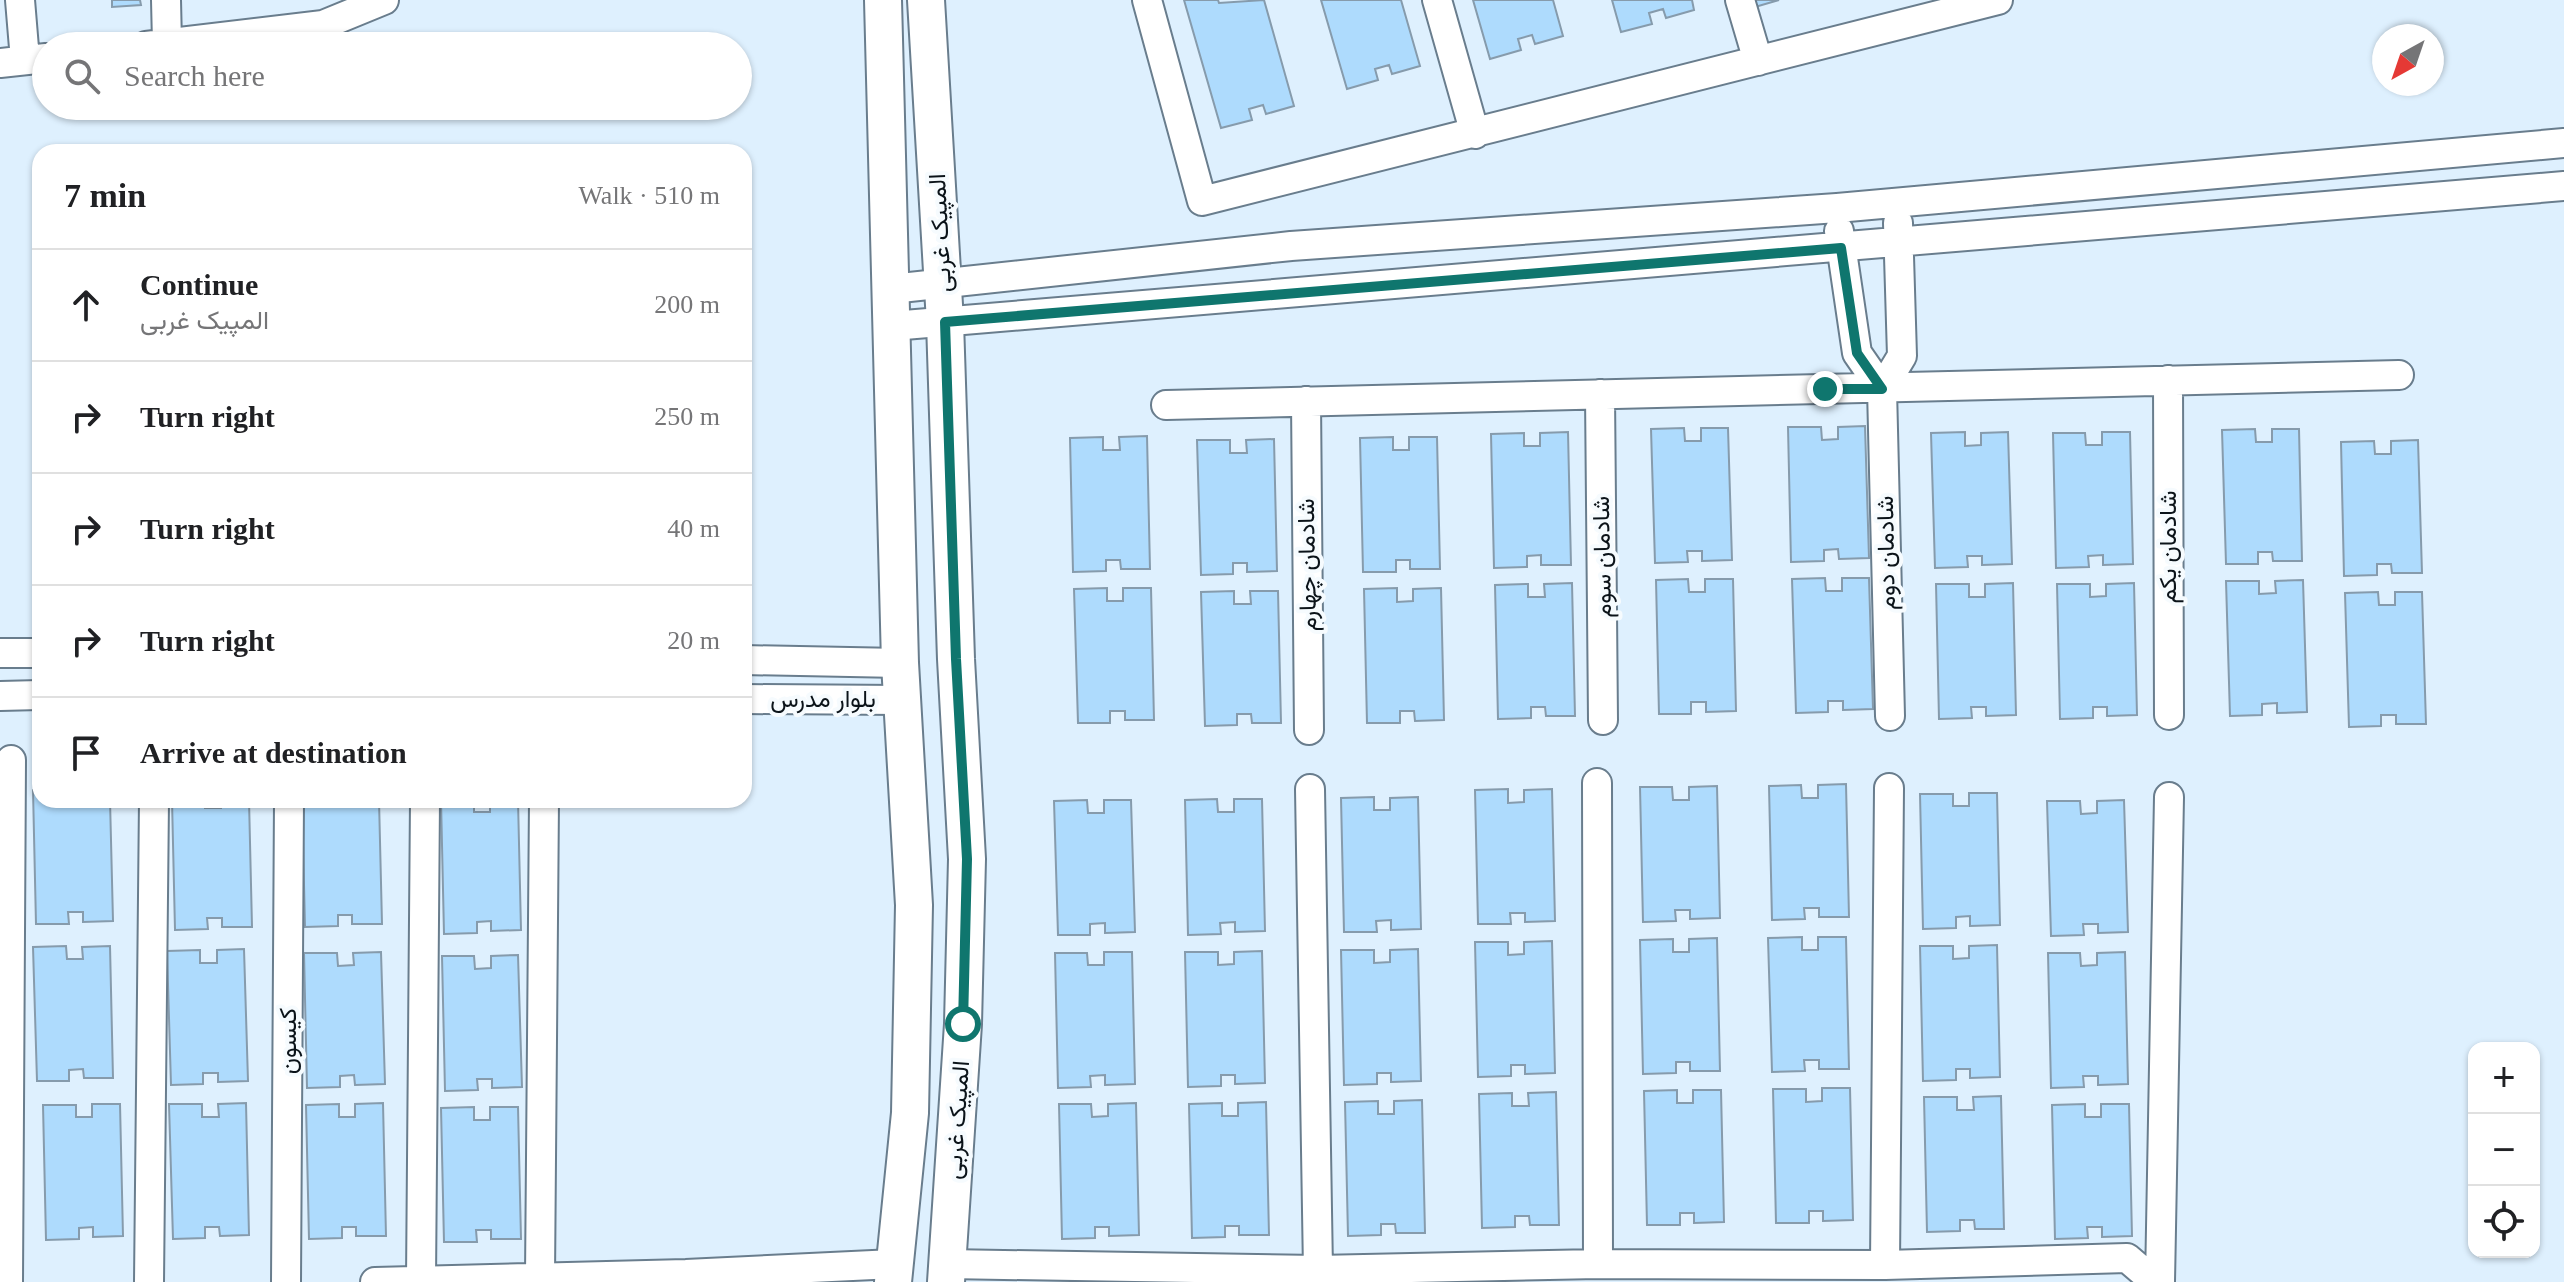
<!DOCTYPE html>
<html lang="en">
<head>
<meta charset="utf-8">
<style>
	:root { --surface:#fff; --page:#f2f2f2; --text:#202124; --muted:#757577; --line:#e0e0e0 }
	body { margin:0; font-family:"Times New Roman",Vazirmatn,serif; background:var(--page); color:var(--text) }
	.controls { position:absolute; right:24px; bottom:24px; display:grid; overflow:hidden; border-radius:16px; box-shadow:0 2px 6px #0004 }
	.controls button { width:72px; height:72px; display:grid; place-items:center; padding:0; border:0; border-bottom:2px solid var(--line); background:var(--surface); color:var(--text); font:40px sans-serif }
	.compass { position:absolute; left:2372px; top:24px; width:72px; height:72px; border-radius:50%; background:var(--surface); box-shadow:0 2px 6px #0004; rotate:220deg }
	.stop { position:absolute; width:24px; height:24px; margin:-18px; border:6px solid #0f766e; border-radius:50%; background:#fff }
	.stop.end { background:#0f766e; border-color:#fff; box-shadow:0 2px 8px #0008 }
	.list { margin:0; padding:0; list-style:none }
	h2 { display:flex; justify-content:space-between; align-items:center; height:104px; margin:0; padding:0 32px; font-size:34px }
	h2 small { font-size:26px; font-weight:400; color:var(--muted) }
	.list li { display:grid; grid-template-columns:52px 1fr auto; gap:24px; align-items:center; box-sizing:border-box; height:112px; padding:0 32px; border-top:2px solid var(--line) }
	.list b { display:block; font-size:30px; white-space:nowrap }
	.list p { margin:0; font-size:26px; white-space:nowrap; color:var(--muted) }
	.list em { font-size:26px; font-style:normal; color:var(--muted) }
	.icon { flex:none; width:44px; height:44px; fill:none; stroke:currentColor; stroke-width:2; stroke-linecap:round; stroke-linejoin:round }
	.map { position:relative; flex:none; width:2564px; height:1282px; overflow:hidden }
	.search { position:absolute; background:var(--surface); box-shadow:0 2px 6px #0004; left:32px; top:32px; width:720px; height:88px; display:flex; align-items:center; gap:20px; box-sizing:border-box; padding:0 28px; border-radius:44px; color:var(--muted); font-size:30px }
	.panel { position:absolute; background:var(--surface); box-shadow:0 2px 6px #0004; left:32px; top:144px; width:720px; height:664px; border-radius:24px }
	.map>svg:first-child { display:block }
	.building { fill:#aedbfd; stroke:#869bac; stroke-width:2 }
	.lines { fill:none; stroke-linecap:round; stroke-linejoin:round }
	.minor-casing { stroke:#697d8d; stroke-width:32 }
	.tertiary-casing { stroke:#697d8d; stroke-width:40 }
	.minor { stroke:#fff; stroke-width:28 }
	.tertiary { stroke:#fff; stroke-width:36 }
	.route { stroke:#0f766e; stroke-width:10 }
	.labels { text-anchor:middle; stroke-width:8; stroke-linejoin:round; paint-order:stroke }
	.street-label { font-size:24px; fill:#0b1319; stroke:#f6fbfe }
</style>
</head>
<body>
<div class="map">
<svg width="2564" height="1282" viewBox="0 0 2564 1282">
	<rect width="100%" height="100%" fill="#def0fe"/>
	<path class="building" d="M112 0H140L141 5 112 7Z
		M1184 0H1218L1219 3 1264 0 1294 106 1266 114 1263 105 1249 109 1252 120 1221 128Z
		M1321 0H1401L1420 66 1392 74 1389 65 1375 69 1378 80 1347 89Z
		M1473 0H1553L1563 36 1535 44 1532 35 1518 39 1521 50 1490 59Z
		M1612 0H1692L1694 10 1666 18 1663 9 1649 13 1652 24 1621 32Z
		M1753 0H1779L1755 7Z
		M1865 426 1869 558 1839 559 1838 549 1824 550V561L1791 562 1788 427H1821L1822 440 1838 439V427Z
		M1684 428 1685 441H1701V428H1728L1732 560 1702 561V551H1687L1688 562 1655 563 1651 429Z
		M2255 429 2256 442H2272V429H2299L2302 561H2273L2272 552H2258V564H2226L2222 430Z
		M1568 432 1571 565H1541V555L1527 556V567L1494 568 1491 434 1524 433V446H1540V433Z
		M1965 432V446L1981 445V433L2008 432 2012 564 1982 565V556H1967L1968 567 1935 568 1931 433Z
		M2102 432H2130L2133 564 2103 565V555L2088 556 2089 567 2056 568 2053 433H2085L2086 445H2102Z
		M1147 436 1150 569H1121L1120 560H1106V571L1073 572 1070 438 1103 437V450H1120L1119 437Z
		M1393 437V450H1409V437H1437L1440 569H1410V560H1396V572H1363L1360 438Z
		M1274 439 1277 571 1247 572V563H1233V574L1201 575 1197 440H1230V453H1247L1246 440Z
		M2418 440 2422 573H2392L2391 564H2377V575L2344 576 2341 442 2374 441 2375 454H2391V441Z
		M1825 578 1826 591H1842V578H1869L1873 709 1843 710V701H1828V712L1796 713 1792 579Z
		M1688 579 1689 592H1705V579H1733L1736 711 1706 712V702H1691V714H1659L1656 580Z
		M2303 580 2307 712 2277 713V703L2262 704V715L2230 716 2226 581H2259V594L2276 593 2275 581Z
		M1572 583 1575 716H1546L1545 707H1531V718L1498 719 1495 585 1528 584V597H1545L1544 584Z
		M2013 583 2016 715 1986 716V707H1971L1972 718 1939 719 1936 584H1969V597H1985V584Z
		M2134 583 2137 715 2107 716V707H2093V718L2060 719 2057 584H2090V597L2106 596V584Z
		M1107 588V601H1123V588H1151L1154 720H1125V711H1110V723H1078L1074 589Z
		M1397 588V602L1413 601V589L1441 588 1444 720 1415 721 1414 711H1400V723H1367L1364 589Z
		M1234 591V604H1251L1250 591H1278L1281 723H1252L1251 714H1237V725L1205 726 1201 592Z
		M2378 592 2379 605H2395V592H2422L2426 724H2396V715H2381V726L2349 727 2345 593Z
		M1846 784 1849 917H1819V908H1804L1805 919 1772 920 1769 786 1801 785 1802 798H1818V785Z
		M1717 786 1720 918 1690 919V910H1675L1676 921 1643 922 1640 787H1672L1673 800H1689V787Z
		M1508 789V803L1524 802V790L1552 789 1555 921 1525 922V913H1510L1511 924H1478L1475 790Z
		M33 790H40V800H110L113 921 83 922V912H68L69 924H36Z
		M1969 793H1997L2000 925 1970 926V916L1956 917V928L1923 929 1920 794H1953V806H1969Z
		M1374 797V810H1390V798L1418 797 1421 929 1391 930V920L1376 921 1377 932H1344L1341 798Z
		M1217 799 1218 812H1234V799H1262L1265 931 1235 932V922L1220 923 1221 934 1188 935 1185 800Z
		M172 800H205V808H221V800H249L252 927H222V918H207L208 929 175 930Z
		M302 800H335V805H352L351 800H379L382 924H352V915H338V926L305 927Z
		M441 800H474V812H490V800H518L521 930 491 931V921L477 922V933L444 934Z
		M1087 800 1088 813H1104V800H1131L1135 932 1105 933V923L1090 924V935H1058L1054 801Z
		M2124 800 2128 932 2098 933V924H2083L2084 935 2051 936 2047 801H2080L2081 814 2097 813V801Z
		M1802 937V950H1818V937H1846L1849 1069H1819V1060H1804L1805 1071 1772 1072 1768 938Z
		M1717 938 1720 1071H1690V1062H1676V1073L1643 1074 1640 940 1673 939V952H1689V939Z
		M1552 941 1555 1073 1525 1074V1065H1511V1076L1478 1077 1475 942H1508V955L1524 954V942Z
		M1997 945 2000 1077 1970 1078V1069H1956V1080L1923 1081 1920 946H1953V959L1969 958V946Z
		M66 946 67 959H83L82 947 110 946 113 1078H84L83 1069 69 1070V1081H37L33 947Z
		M244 949 248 1081 218 1082V1073H203V1084L171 1085 167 951 200 950V963H217V950Z
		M1418 949 1421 1081 1391 1082V1073H1377V1084L1344 1085 1341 950H1374V963L1390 962V950Z
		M1262 951 1265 1083 1235 1084V1075H1221V1086L1188 1087 1185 952H1218V965L1234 964V952Z
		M381 952 385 1084 355 1085 354 1075 340 1076V1087L307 1088 304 953H337L338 966 354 965 353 953Z
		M1104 952H1132L1135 1084 1105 1085V1075L1090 1076 1091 1087 1058 1088 1055 953H1087L1088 965H1104Z
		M2125 952 2128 1084 2098 1085V1076H2083L2084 1087 2051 1088 2048 953H2080L2081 966 2097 965V953Z
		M518 955 522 1087 492 1088V1079H477L478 1090 445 1091 442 956H474L475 969 491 968V956Z
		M1822 1088H1850L1853 1220 1823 1221V1211H1809V1223H1776L1773 1089H1806V1102L1822 1101Z
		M1677 1090V1103H1693V1090H1721L1724 1222 1694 1223V1213H1680V1225H1647L1644 1091Z
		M1556 1092 1559 1225H1530L1529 1216H1515V1227L1482 1228 1479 1094 1512 1093V1106H1529L1528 1093Z
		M2001 1096 2004 1229H1975L1974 1220H1960V1231L1927 1232 1924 1097H1957V1110H1974L1973 1097Z
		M1422 1100 1425 1233H1396L1395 1224H1381V1235L1348 1236 1345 1102 1378 1101V1114H1394V1101Z
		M1266 1102 1269 1235H1239V1226H1225V1237L1192 1238 1189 1104 1222 1103V1116H1238V1103Z
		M246 1103 249 1235 220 1236 219 1227H205V1238L173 1239 169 1104H202V1117H219L218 1104Z
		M383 1103 386 1236H356V1227H342V1238L309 1239 306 1105 339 1104V1117H355V1104Z
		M1136 1103 1139 1235 1109 1236V1227H1095V1238L1062 1239 1059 1104H1091L1092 1117 1108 1116V1104Z
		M92 1104H120L123 1236 93 1237V1227L79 1228V1239L46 1240 43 1105H76V1117H92Z
		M2085 1104V1117H2101V1104H2129L2132 1236 2102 1237V1227H2087L2088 1238 2055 1239 2052 1105Z
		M474 1107V1120H490V1107H518L521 1239H491V1230H476L477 1242H444L441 1108Z"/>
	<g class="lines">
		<defs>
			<path id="minor" d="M20 0 25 60
				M166 0 167 43
				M1147 0 1202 201 1998 0
				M1437 0 1475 134
				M1740 0 1758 61
				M146 46 323 25 384 0
				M0 63 46 58
				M1839 231 1857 353 1882 389
				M891 289 1291 246 1837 208 2564 143
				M892 326 2564 186
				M2168 380 2169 715
				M1882 389 1890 716
				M1882 389 1902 356 1898 223
				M1600 394 1603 720
				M1306 401 1309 730
				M1166 405 2399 375
				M0 653H40
				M744 660 900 663
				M0 696 40 695
				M744 699 902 700
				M1597 783 1598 1264
				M1310 789 1318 1270
				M947 1264 1318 1270 1598 1264 1885 1265 2127 1258 2155 1282
				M1885 1265 1889 788
				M540 1278 544 800
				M421 1281 425 800
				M8 1282 11 760
				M149 1282 154 800
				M286 1282 289 800
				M375 1282 686 1274 894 1264
				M2160 1282 2169 797"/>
			<path id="tertiary" d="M883 0 900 663 914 905 910 1113 893 1282
				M926 0 945 322 956 659 967 859 963 1024 946 1282"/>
		</defs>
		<use href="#minor" class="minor-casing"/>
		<use href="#tertiary" class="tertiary-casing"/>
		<use href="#minor" class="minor"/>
		<use href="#tertiary" class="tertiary"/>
	</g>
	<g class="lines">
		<path class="route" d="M963 1024 967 859 956 659 945 322 1841 248 1857 353 1882 389H1825"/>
	</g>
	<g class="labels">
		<g class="street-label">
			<text transform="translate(940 233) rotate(-93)" y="8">المپیک غربی</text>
			<text transform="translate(2168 547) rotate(-90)" y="8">شادمان یکم</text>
			<text transform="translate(1886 553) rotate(-91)" y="8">شادمان دوم</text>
			<text transform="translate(1602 557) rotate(-91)" y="8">شادمان سوم</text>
			<text transform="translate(1307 565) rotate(-91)" y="8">شادمان چهارم</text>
			<text x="823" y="707">بلوار مدرس</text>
			<text transform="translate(288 1041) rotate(-90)" y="8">کیسون</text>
			<text transform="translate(957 1120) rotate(-86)" y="8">المپیک غربی</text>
		</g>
	</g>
</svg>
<div class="controls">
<button>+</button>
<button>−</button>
<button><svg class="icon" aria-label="locate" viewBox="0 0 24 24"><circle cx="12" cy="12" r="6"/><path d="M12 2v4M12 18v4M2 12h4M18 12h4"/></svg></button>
</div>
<svg class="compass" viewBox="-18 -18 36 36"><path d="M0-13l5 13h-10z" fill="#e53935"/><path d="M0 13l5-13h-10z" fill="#757577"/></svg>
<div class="stop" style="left:963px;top:1024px"></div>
<div class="stop end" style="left:1825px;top:389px"></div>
<div class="search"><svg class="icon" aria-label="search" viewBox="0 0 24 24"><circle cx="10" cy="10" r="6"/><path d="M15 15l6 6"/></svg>Search here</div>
<section class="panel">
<h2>7 min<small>Walk · 510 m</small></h2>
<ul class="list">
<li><svg class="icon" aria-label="ahead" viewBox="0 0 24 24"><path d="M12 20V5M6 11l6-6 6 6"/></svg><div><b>Continue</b><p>المپیک غربی</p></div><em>200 m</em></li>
<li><svg class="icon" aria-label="right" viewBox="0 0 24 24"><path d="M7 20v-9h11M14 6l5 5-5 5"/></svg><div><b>Turn right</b></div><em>250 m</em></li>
<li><svg class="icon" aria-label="right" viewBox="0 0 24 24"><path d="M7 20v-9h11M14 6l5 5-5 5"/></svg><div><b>Turn right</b></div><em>40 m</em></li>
<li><svg class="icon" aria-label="right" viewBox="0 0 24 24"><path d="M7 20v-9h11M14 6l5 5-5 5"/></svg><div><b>Turn right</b></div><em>20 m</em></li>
<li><svg class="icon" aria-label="arrive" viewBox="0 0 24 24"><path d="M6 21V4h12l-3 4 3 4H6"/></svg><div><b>Arrive at destination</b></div></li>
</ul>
</section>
</div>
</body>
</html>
